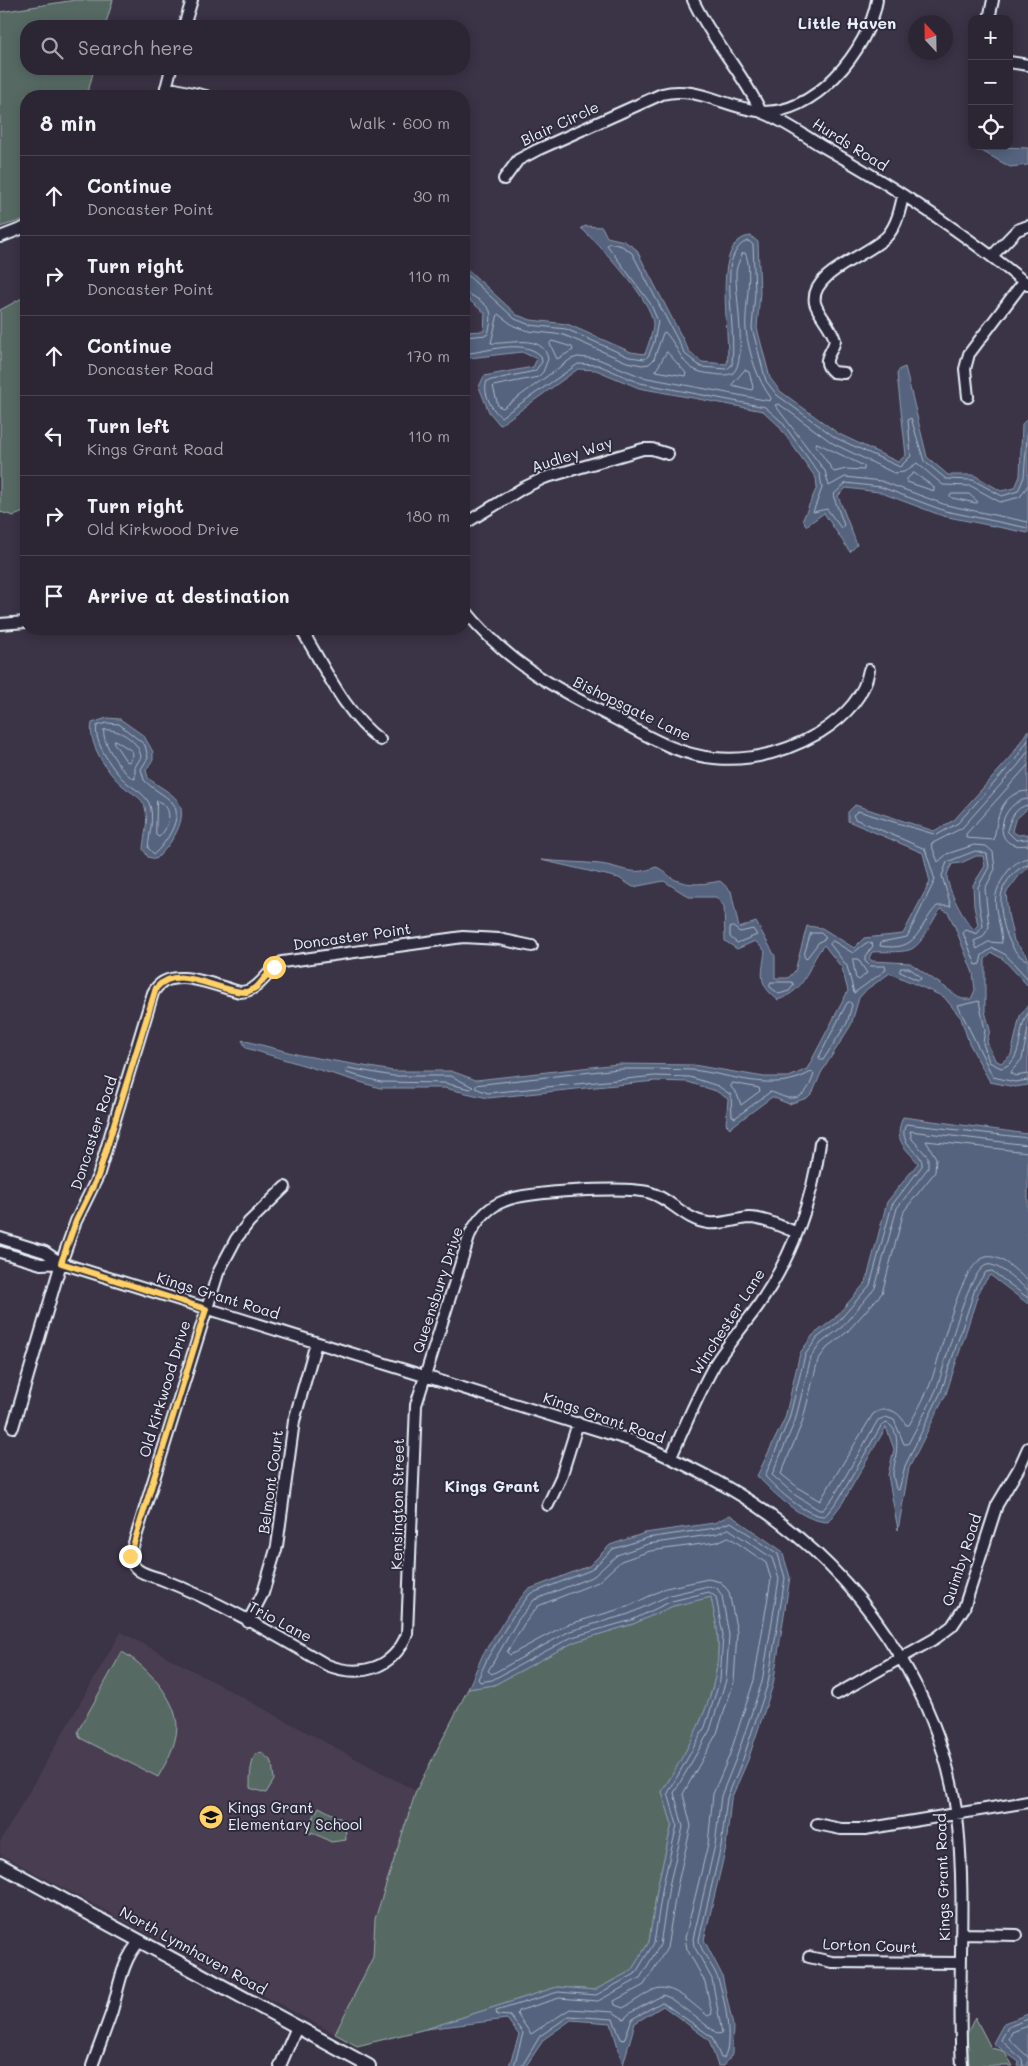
<!DOCTYPE html>
<html lang="en">
<head>
<meta charset="utf-8">
<style>
	:root { --surface:#2c2634; --page:#342e3c; --text:#f1f3f6; --muted:#a6a5ac; --line:#48434f }
	body { margin:0; font-family:Mali,sans-serif; background:var(--page); color:var(--text) }
	.controls { position:absolute; right:15px; top:15px; display:grid; overflow:hidden; border-radius:10px; box-shadow:0 2px 12px #0003 }
	.controls button { width:45px; height:45px; display:grid; place-items:center; padding:0; border:0; border-bottom:1px solid var(--line); background:var(--surface); color:var(--text); font:25px sans-serif }
	.compass { position:absolute; left:908px; top:15px; width:45px; height:45px; border-radius:50%; background:var(--surface); box-shadow:0 2px 12px #0003; rotate:338deg }
	.stop { position:absolute; width:15px; height:15px; margin:-11px; border:4px solid #ffd166; border-radius:50%; background:#fff }
	.stop.end { background:#ffd166; border-color:#fff; box-shadow:0 1px 5px #0008 }
	.list { margin:0; padding:0; list-style:none }
	h2 { display:flex; justify-content:space-between; align-items:center; height:65px; margin:0; padding:0 20px; font-size:21px }
	h2 small { font-size:16px; font-weight:400; color:var(--muted) }
	.list li { display:grid; grid-template-columns:32px 1fr auto; gap:15px; align-items:center; box-sizing:border-box; height:80px; padding:0 20px; border-top:1px solid var(--line) }
	.list b { display:block; font-size:19px; white-space:nowrap }
	.list p { margin:0; font-size:16px; white-space:nowrap; color:var(--muted) }
	.list em { font-size:16px; font-style:normal; color:var(--muted) }
	.icon { flex:none; width:28px; height:28px; fill:none; stroke:currentColor; stroke-width:2; stroke-linecap:round; stroke-linejoin:round }
	.map { position:relative; flex:none; width:1028px; height:2066px; overflow:hidden }
	.search { position:absolute; background:var(--surface); box-shadow:0 2px 12px #0003; left:20px; top:20px; width:450px; height:55px; display:flex; align-items:center; gap:12px; box-sizing:border-box; padding:0 18px; border-radius:20px; color:var(--muted); font-size:19px }
	.panel { position:absolute; background:var(--surface); box-shadow:0 2px 12px #0003; left:20px; top:90px; width:450px; height:545px; border-radius:20px }
	.map>svg:first-child { display:block }
	.built { fill:#4a3e51 }
	.green { fill:#566a64; stroke:#9faeae }
	.water { fill:#54637e; stroke:#8f9caf; fill-rule:evenodd }
	.lines { fill:none; stroke-linecap:round; stroke-linejoin:round }
	.shore { stroke:#adb8c7; stroke-width:1 }
	.minor-casing { stroke:#e8f1f8; stroke-width:14 }
	.tertiary-casing { stroke:#e8f1f8; stroke-width:16 }
	.minor { stroke:#2f2a3d; stroke-width:10 }
	.tertiary { stroke:#2f2a3d; stroke-width:12 }
	.route { stroke:#ffd166; stroke-width:6 }
	.labels { text-anchor:middle; stroke-width:4; stroke-linejoin:round; paint-order:stroke }
	.street-label { font-size:15px; fill:#e8f1f8; stroke:#2f2a3d }
	.poi-label { font-size:15px; fill:#e8f1f8; stroke:#2f2a3d; text-anchor:start }
	.neighbourhood-label { font-size:16px; font-weight:bold; fill:#e8f1f8; stroke:#2f2a3d }
</style>
</head>
<body>
<div class="map">
<svg width="1028" height="2066" viewBox="0 0 1028 2066">
	<rect width="100%" height="100%" fill="#3b3346"/>
	<filter id="ink" filterUnits="userSpaceOnUse"><feTurbulence type="fractalNoise" baseFrequency=".02" numOctaves="2"/><feDisplacementMap in="SourceGraphic" scale="10" xChannelSelector="R" yChannelSelector="G"/><feConvolveMatrix kernelMatrix="1 2 1 2 8 2 1 2 1" color-interpolation-filters="sRGB"/></filter>
	<g filter="url(#ink)">
		<path class="built" d="M121 1632 416 1791 375 1919 373 1957 335 2034 0 1854V1842Z"/>
		<path class="green" d="M75 0H113L105 26H26V69H94L87 96H26V219L0 227V12Z
			M26 296V511L14 516 0 512V310Z
			M711 1597C713 1609 717 1622 718 1635 722 1694 690 1744 662 1792L672 1824 658 1884 649 1942 631 1971 595 1990 557 1987 426 2029 357 2046 335 2034 373 1957 375 1919 416 1791 468 1689 494 1685 574 1642 633 1624 673 1606Z
			M122 1652C146 1665 177 1699 177 1727 176 1746 167 1761 158 1777L80 1738 78 1731Z
			M261 1752 272 1762 274 1780 266 1793 250 1788C250 1776 250 1767 255 1755Z
			M319 1807 345 1821 346 1840 331 1842 312 1832 311 1834 306 1831Z
			M975 2017 991 2048 1004 2051 1013 2066H969L967 2034Z"/>
		<path class="water" d="M973 146 1028 148V165L1010 167Z
			M586 226 602 227 607 237 624 241 636 249 689 351 702 362 727 364C732 335 709 239 751 236L758 242 760 292 757 328 770 378 780 391 839 434 898 462 906 455 897 374 900 369 905 367 927 457 948 475H974L1001 491 1015 488 1020 476 1022 424 1028 418V533L943 516 879 492 846 488 838 496 857 545 850 552 824 513 806 526 803 519 817 487 816 478 778 425 763 411 639 388 596 370 578 369 500 425 489 412 479 387 484 376 533 367 537 359 522 352 469 358 464 356V332L484 331 485 313 464 296V266L517 315 531 320 567 324 631 352 645 354C648 345 653 333 653 324 653 300 598 244 581 228Z
			M107 718 120 719 144 736 153 752V760L146 770 148 778C156 785 171 792 177 800 191 818 169 847 156 859L148 857 143 849C144 835 149 822 145 807 142 797 131 793 123 786 108 774 87 743 92 723Z
			M1028 730V808L1015 820 1012 831 1018 835 1028 834V868L1019 876 1006 893 1008 914 1014 941 1028 957V986L1003 959 992 953 985 959V1011L990 1030 987 1042 995 1060 1001 1063 1011 1055 1020 1016 1028 1005V1085L1015 1087 990 1082 969 1043 961 1018 944 997 890 973 867 989 859 998 851 1025 821 1073 813 1092 807 1098 789 1104 772 1097 730 1128 726 1124 728 1099 716 1091 688 1082 655 1081 488 1098 444 1088H380L246 1048 242 1040 300 1055 393 1071H451L476 1080 618 1064 693 1065 764 1077H789L807 1069 848 991 842 968 824 945C805 967 810 988 778 1000 757 983 762 976 765 951L755 941 737 949 725 941 724 906 716 897H689L664 881 633 887 619 878 541 860C560 862 580 862 600 864 623 867 632 877 656 867 665 870 668 877 676 880 689 886 706 884 720 881L731 891 739 928 756 922 775 956V978H788L795 971 807 926 822 928 854 948 864 938 903 934 930 882 923 853 848 821V812L855 805 934 831 954 820 1011 757ZM976 856H983L985 866 973 885 974 906 978 925 974 929C965 923 947 888 947 876 947 872 951 867 952 864L961 863ZM941 909 948 912 955 927 973 973 975 990 971 999H962L910 963 872 961 869 958 872 952C884 951 898 953 909 950 923 946 932 919 941 909Z
			M903 1117 1028 1134V1304L990 1275 980 1288 946 1394 909 1468 898 1530 888 1475 894 1449 886 1427 843 1502 828 1522C801 1521 776 1495 757 1476L785 1418 800 1353 813 1335 834 1319 866 1282 887 1202 918 1163C904 1146 893 1141 903 1117Z
			M730 1515 782 1551 790 1577 773 1685 748 1760 731 1799 726 1847 704 1940 722 1975 733 2026 732 2054 724 2066H718L709 2040 663 2006 635 2023 623 2065 611 2023 571 2020 544 2039 526 2066H509L519 2035 507 2019 426 2029 557 1987 595 1990 631 1971 649 1942 658 1884 672 1824 662 1792C690 1744 722 1694 718 1635 717 1623 713 1610 711 1597L673 1606 633 1624 574 1642 494 1685 468 1689 483 1654 509 1613 527 1590 589 1566 610 1545 645 1533 714 1523Z
			M1028 2014V2066H1018L1019 2062 993 2043 1004 2023Z"/>
		<g class="lines">
			<path class="shore" d="M745 253C754 269 744 310 746 330 749 353 757 379 771 398L770 401 642 377 598 359 578 357 571 359 503 408 498 406 493 386 538 377 543 372 548 359C543 332 508 345 491 343L498 314 514 326 529 331 564 335 627 362 642 365 649 364 654 359 663 333 665 332C683 352 680 372 713 374 720 375 727 376 733 373 748 359 735 294 736 273 736 267 740 260 742 254Z
				M464 272 515 319 530 325 566 329 629 357 645 359 649 355 654 342 658 321 650 303 607 245 610 243 622 246 632 253 685 354 701 367 727 369 732 365C735 333 728 302 730 271 730 261 737 242 749 241L753 245 755 293 752 328 766 381 777 395 836 438 900 467 911 456 908 420 911 418 924 461 946 479 973 480 1002 496 1018 491 1024 477 1028 425
				M464 293C470 293 487 304 490 311 492 317 490 330 487 335L464 337
				M552 341 572 347 573 350 557 359 550 344Z
				M464 352 470 353C492 350 524 339 541 356L542 362 535 371 487 381C482 393 492 410 501 417L578 364 598 365 640 383 765 407 782 422 820 475 822 488 813 512 827 509 841 528 844 525 833 495 846 483 881 487 945 511 1028 528
				M667 352 686 373 685 376 656 371Z
				M745 370 749 372 753 387 752 390 732 385Z
				M817 443 864 466V470L846 469 834 472 816 446Z
				M914 473 934 487V491L907 482V479Z
				M1028 485 1020 497 1000 502 971 486 943 485 917 463 904 472 894 473 834 444 779 404 775 405 825 471 829 486 845 477 881 481 946 505 1028 522
				M952 494H969L978 502 976 503 952 498 950 496Z
				M107 723 119 724 145 745 148 758 141 769 144 780C152 789 164 794 172 802 185 816 165 845 154 854L148 848C149 834 155 817 149 803 144 793 134 789 126 782 115 773 92 741 97 726Z
				M104 730C119 728 139 741 141 757L135 767V779C124 777 100 740 104 730Z
				M115 740 132 751 133 755 129 762 126 761 114 743Z
				M1028 740 1015 760 958 823 937 835 858 811 853 815 855 819 925 849 935 880 907 937 881 942 880 946C919 952 916 929 937 906H951L942 876 947 862 975 851 987 854 989 867 978 887 979 904 983 926 977 934 966 930 963 933 976 965 980 964 982 955 993 948 1006 955 1028 979
				M1028 751 1019 764 962 828 931 844 938 862 947 854 974 845 986 846 993 852 995 869 985 889 989 927 983 937 974 941 977 949 988 942 1002 943C1000 910 985 902 1008 871 1013 865 1020 859 1028 858
				M1028 765 966 834V838L994 840C997 819 1000 792 1028 791
				M1028 799C1000 800 987 852 1028 845
				M157 801C175 806 170 827 159 837L156 835Z
				M1028 805C1015 807 1010 819 1007 831L1016 840 1028 839
				M1028 865C1018 866 1004 882 1002 892 997 908 1008 958 1028 960
				M733 927 740 932 753 929 757 935 737 943 730 937V928Z
				M811 933H821L826 938 819 942 806 959 804 956Z
				M833 941 853 953 866 943H872L873 946 865 956V961L870 966H885L886 970 854 993 847 966 830 944Z
				M853 959H858L867 973 859 980 856 978Z
				M901 968H909L920 976 921 979 918 980 900 972Z
				M771 982H792L794 985 789 991 779 994 770 987Z
				M850 1002 852 1005 847 1023 823 1060H820L819 1057 847 1003Z
				M1028 1013C1016 1030 1025 1062 1001 1068L989 1062 983 1043 985 1030 979 1001 958 1006 993 1077 1015 1082 1028 1080
				M1028 1029 1022 1059 1010 1073 1015 1076 1028 1074
				M348 1068 393 1076H451L473 1087 470 1089 444 1083 381 1082 347 1073 346 1070Z
				M619 1069C643 1069 668 1069 692 1070 731 1074 774 1094 811 1072L814 1074C810 1086 805 1099 790 1098 783 1098 777 1093 770 1092L735 1118 732 1116 731 1095 718 1086 690 1077 655 1076 488 1093 475 1088 477 1085Z
				M733 1083 759 1088 760 1091 741 1105 737 1094 731 1087Z
				M1028 1138 906 1124C896 1146 924 1150 922 1166L892 1205 870 1285 837 1323 817 1338 805 1355 789 1419 765 1476C777 1490 807 1517 825 1516L839 1499 881 1426 887 1423C903 1431 895 1459 893 1473 893 1478 895 1484 896 1489L899 1490 905 1466 941 1392 976 1286 986 1272 992 1271 1028 1298
				M1028 1145 910 1131 912 1139 928 1157V1168L897 1208 875 1288 842 1327 821 1343 811 1357 795 1421 772 1475 795 1495 819 1510H823L834 1496 878 1420 886 1417 894 1420 904 1444H908C917 1426 928 1409 936 1390 945 1368 966 1271 987 1265 997 1262 1020 1284 1028 1290
				M1028 1152 926 1141 936 1158 935 1172 904 1211 882 1293 847 1332 827 1348 818 1360 802 1423 781 1474 800 1489 820 1501 873 1414C887 1405 899 1411 906 1425H909C916 1413 923 1400 929 1387 940 1361 958 1264 986 1257 1001 1254 1017 1272 1028 1281
				M729 1529 772 1558 779 1579 762 1682 737 1756 721 1796 715 1845 693 1939 694 1946 712 1979 722 2033 718 2034 670 1998 663 1995 630 2013 624 2019 613 2012 570 2009 531 2034 517 2014 518 2011 559 1998 598 2001 640 1978 660 1945 669 1886 683 1827 674 1793 710 1730 726 1680 729 1635 722 1596 717 1588 708 1586 670 1595 629 1614 570 1631 492 1674 488 1671 518 1620 534 1600 594 1576 617 1555 648 1544 716 1534Z
				M729 1537 766 1563 771 1579 754 1680 730 1754 713 1794 708 1844 685 1938 687 1949 705 1982 712 2014 708 2016C694 2006 672 1981 653 1990 643 1995 633 2003 623 2008L615 2005 614 2001 644 1985 667 1948 677 1887 691 1826 683 1794 717 1733 734 1682 737 1632 729 1592 721 1582 708 1579 666 1588 627 1607 566 1625 510 1655 507 1652 524 1624 538 1606 598 1582 621 1561 650 1551 717 1542Z
				M1028 2026 1012 2032 1009 2039 1028 2057
				M514 2066 523 2033 510 2016 497 2015 496 2011 558 1992 596 1995 635 1974 654 1943 663 1885 677 1825 668 1793 705 1727 720 1680 723 1635 716 1597 709 1592 672 1601 632 1620 572 1637 492 1680 480 1682 478 1679 488 1657 513 1616 530 1594 591 1570 613 1549 647 1538 715 1528 731 1522 778 1554 785 1578 768 1683 743 1759 727 1798 721 1846 699 1940C701 1952 711 1963 716 1974 724 1991 734 2043 724 2058H721L712 2037 662 2002 632 2019 624 2040 621 2039 613 2019 569 2016 540 2036 522 2066
				M1023 2066 1022 2059 1001 2040 1008 2027 1028 2019"/>
			<defs>
				<path id="minor" d="M693 0C711 40 743 72 761 112 783 120 800 133 820 145 893 186 963 232 1028 285
					M989 19 993 0
					M184 26 192 0
					M1009 62 1028 65
					M166 87 206 96
					M164 96 171 69
					M504 179 518 160 537 150 662 94C695 85 725 107 758 111 813 119 869 49 877 0
					M0 237 26 227
					M992 256 1017 230 1028 226
					M844 373 833 372C819 360 833 353 835 340 831 326 818 314 815 303 809 272 871 255 888 235 897 224 900 210 903 196
					M968 397 965 369 969 354 1024 281
					M464 524 523 488 544 478 643 449H652L668 454
					M464 609C509 665 557 689 619 721 649 737 679 755 714 758 752 762 786 752 819 733 843 718 864 698 869 670
					M0 624 26 622
					M301 629C324 666 344 713 380 740
					M285 1187 249 1222 236 1239 218 1273 130 1556C133 1573 147 1574 161 1579 218 1601 274 1634 327 1665 360 1678 393 1669 407 1634L416 1405 470 1234C478 1219 488 1207 504 1201 528 1191 628 1186 651 1193 672 1200 685 1220 708 1223 722 1225 735 1219 749 1218 765 1218 781 1227 796 1232
					M0 1238 45 1252 61 1263 633 1441C683 1463 734 1487 778 1521 873 1592 946 1706 958 1826 966 1906 957 1986 962 2066
					M0 1252 41 1264 61 1263
					M13 1427 61 1263 76 1221 98 1176 153 993C168 963 215 986 240 992 261 991 266 971 282 962L463 937 499 939 532 946
					M671 1457C685 1426 698 1394 715 1364 728 1343 744 1326 758 1306 791 1259 813 1200 820 1143
					M548 1505 561 1477 578 1423
					M248 1622 263 1593 277 1546 294 1421 316 1343
					M837 1694 936 1638 952 1626 964 1608 997 1505 1019 1468 1028 1448
					M817 1824 841 1829H865L1028 1802
					M961 1934 1017 1935
					M809 1957 832 1962 961 1963
					M92 2066C98 2049 105 2031 111 2014 119 1989 121 1961 140 1941
					M280 2066 297 2027"/>
				<path id="tertiary" d="M0 1865 369 2066"/>
			</defs>
			<use href="#minor" class="minor-casing"/>
			<use href="#tertiary" class="tertiary-casing"/>
			<use href="#minor" class="minor"/>
			<use href="#tertiary" class="tertiary"/>
		</g>
	</g>
	<g class="lines" filter="url(#ink)">
		<path class="route" d="M130 1556 206 1309 61 1263 76 1221 98 1176 156 988C180 962 217 993 247 992L257 987 274 967"/>
	</g>
	<defs>
		<symbol id="school-disc" viewBox="-11 -11 22 22"><circle r="9.5" fill="#ffd166" stroke="#2f2a3d"/><path d="M0-5L7-2L0 1L-7-2ZM-4 1L0 2.5L4 1V4Q0 6-4 4Z" fill="#111"/></symbol>
	</defs>
	<g fill-rule="evenodd">
		<use href="#school-disc" x="197" y="1803" width="28" height="28"/>
	</g>
	<g class="labels">
		<g class="street-label">
			<text transform="translate(560 124) rotate(-25)" y="5">Blair Circle</text>
			<text transform="translate(850 145) rotate(32)" y="5">Hurds Road</text>
			<text transform="translate(572 455) rotate(-18)" y="5">Audley Way</text>
			<text transform="translate(632 709) rotate(26)" y="5">Bishopsgate Lane</text>
			<text transform="translate(352 937) rotate(-8)" y="5">Doncaster Point</text>
			<text transform="translate(94 1133) rotate(-72)" y="5">Doncaster Road</text>
			<text transform="translate(438 1290) rotate(-72)" y="5">Queensbury Drive</text>
			<text transform="translate(218 1296) rotate(17)" y="5">Kings Grant Road</text>
			<text transform="translate(728 1322) rotate(-57)" y="5">Winchester Lane</text>
			<text transform="translate(165 1389) rotate(-73)" y="5">Old Kirkwood Drive</text>
			<text transform="translate(604 1418) rotate(19)" y="5">Kings Grant Road</text>
			<text transform="translate(271 1482) rotate(-82)" y="5">Belmont Court</text>
			<text transform="translate(398 1504) rotate(-89)" y="5">Kensington Street</text>
			<text transform="translate(962 1560) rotate(-72)" y="5">Quimby Road</text>
			<text transform="translate(280 1622) rotate(28)" y="5">Trio Lane</text>
			<text transform="translate(943 1877) rotate(-92)" y="5">Kings Grant Road</text>
			<text transform="translate(870 1946) rotate(2)" y="5">Lorton Court</text>
			<text transform="translate(193 1951) rotate(29)" y="5">North Lynnhaven Road</text>
		</g>
		<g class="poi-label">
			<text x="228" y="1813">Kings Grant<tspan x="228" dy="17">Elementary School</tspan></text>
		</g>
		<g class="neighbourhood-label">
			<text x="847" y="29">Little Haven</text>
			<text x="492" y="1492">Kings Grant</text>
		</g>
	</g>
</svg>
<div class="controls">
<button>+</button>
<button>−</button>
<button><svg class="icon" aria-label="locate" viewBox="0 0 24 24"><circle cx="12" cy="12" r="6"/><path d="M12 2v4M12 18v4M2 12h4M18 12h4"/></svg></button>
</div>
<svg class="compass" viewBox="-18 -18 36 36"><path d="M0-13l5 13h-10z" fill="#e53935"/><path d="M0 13l5-13h-10z" fill="#a6a5ac"/></svg>
<div class="stop" style="left:274px;top:967px"></div>
<div class="stop end" style="left:130px;top:1556px"></div>
<div class="search"><svg class="icon" aria-label="search" viewBox="0 0 24 24"><circle cx="10" cy="10" r="6"/><path d="M15 15l6 6"/></svg>Search here</div>
<section class="panel">
<h2>8 min<small>Walk · 600 m</small></h2>
<ul class="list">
<li><svg class="icon" aria-label="ahead" viewBox="0 0 24 24"><path d="M12 20V5M6 11l6-6 6 6"/></svg><div><b>Continue</b><p>Doncaster Point</p></div><em>30 m</em></li>
<li><svg class="icon" aria-label="right" viewBox="0 0 24 24"><path d="M7 20v-9h11M14 6l5 5-5 5"/></svg><div><b>Turn right</b><p>Doncaster Point</p></div><em>110 m</em></li>
<li><svg class="icon" aria-label="ahead" viewBox="0 0 24 24"><path d="M12 20V5M6 11l6-6 6 6"/></svg><div><b>Continue</b><p>Doncaster Road</p></div><em>170 m</em></li>
<li><svg class="icon" aria-label="left" viewBox="0 0 24 24"><path d="M17 20v-9H6M10 6l-5 5 5 5"/></svg><div><b>Turn left</b><p>Kings Grant Road</p></div><em>110 m</em></li>
<li><svg class="icon" aria-label="right" viewBox="0 0 24 24"><path d="M7 20v-9h11M14 6l5 5-5 5"/></svg><div><b>Turn right</b><p>Old Kirkwood Drive</p></div><em>180 m</em></li>
<li><svg class="icon" aria-label="arrive" viewBox="0 0 24 24"><path d="M6 21V4h12l-3 4 3 4H6"/></svg><div><b>Arrive at destination</b></div></li>
</ul>
</section>
</div>
</body>
</html>
